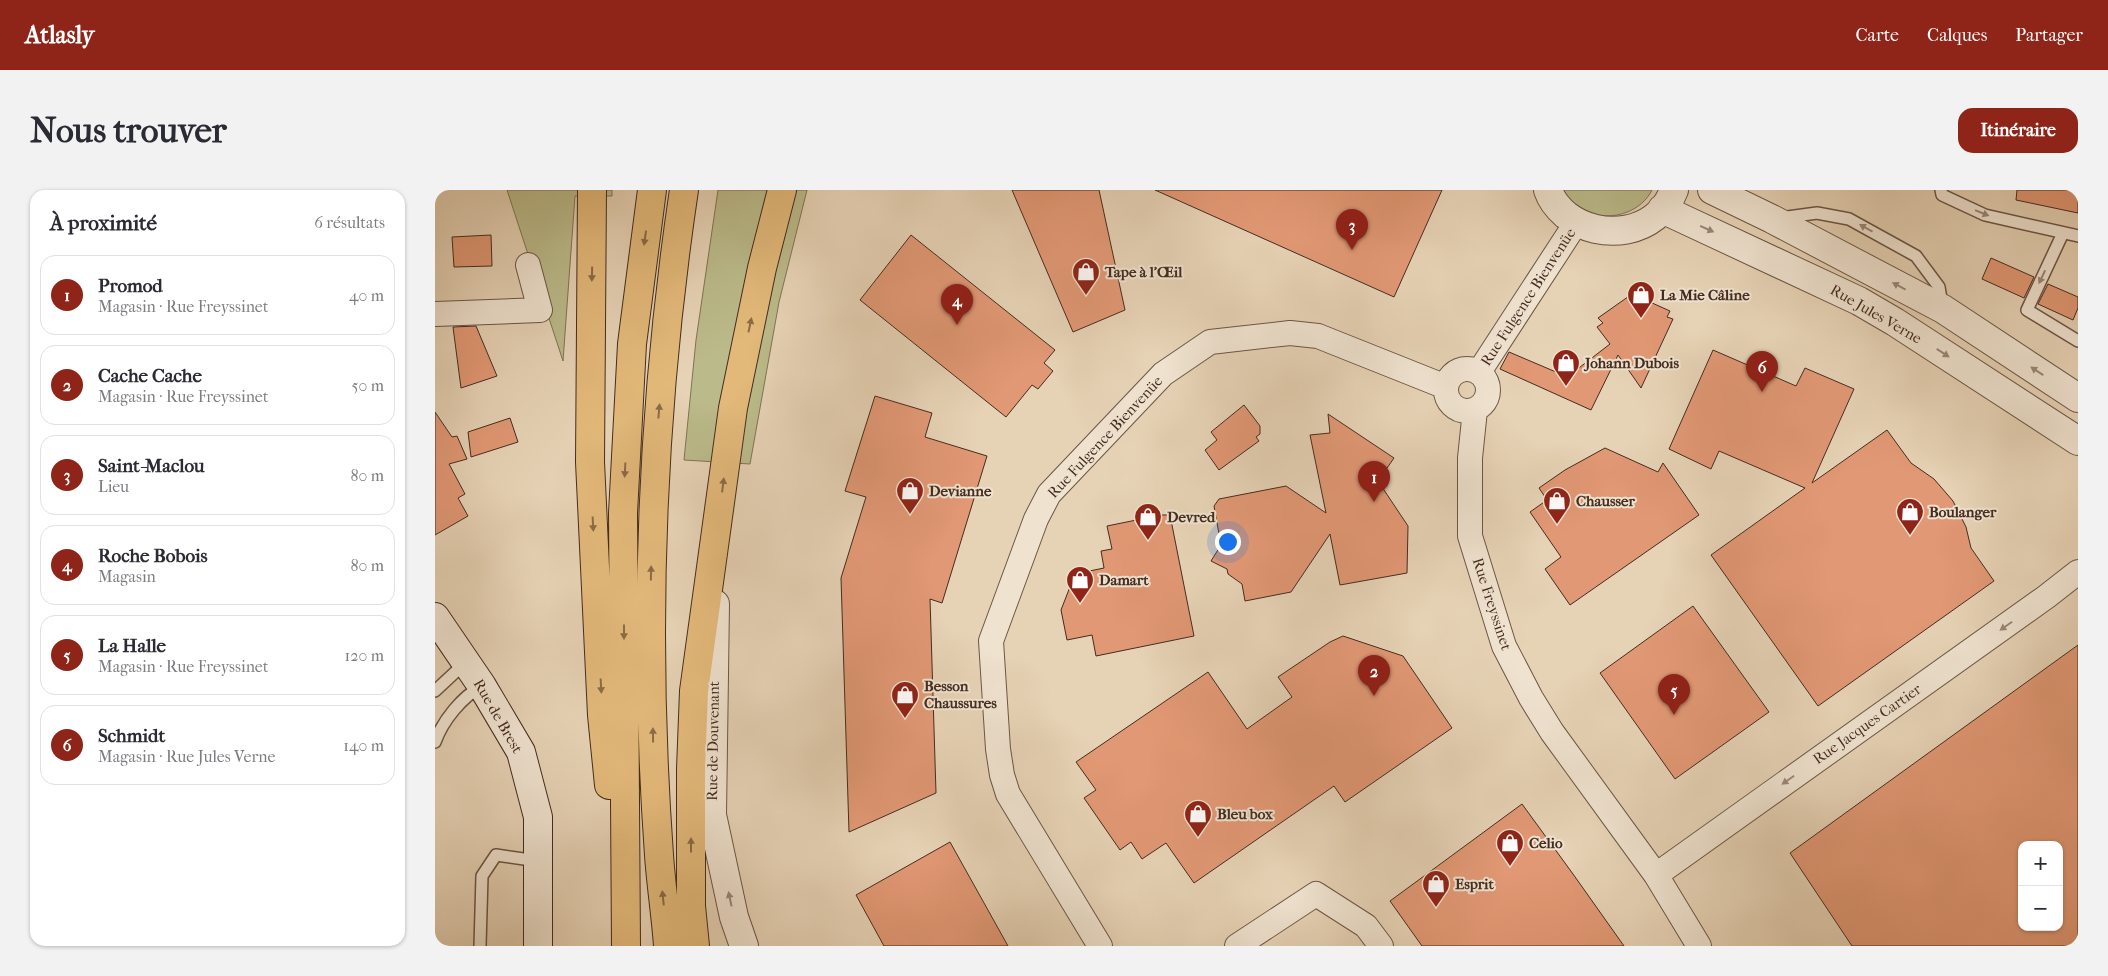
<!DOCTYPE html>
<html lang="fr">
<head>
<meta charset="utf-8">
<style>
	:root { --surface:#fff; --page:#f2f2f3; --text:#2b2b33; --muted:#7c7c81; --line:#e1e1e2; --accent:#8f2418 }
	body { margin:0; font-family:"IM FELL French Canon",serif; background:var(--page); color:var(--text) }
	.controls { position:absolute; right:15px; bottom:15px; display:grid; overflow:hidden; border-radius:10px; box-shadow:0 1px 4px #0004 }
	.controls button { width:45px; height:45px; display:grid; place-items:center; padding:0; border:0; border-bottom:1px solid var(--line); background:var(--surface); color:var(--text); font:25px sans-serif }
	.you { position:absolute; left:792px; top:351px; width:18px; height:18px; margin:-12px; border:4px solid #fff; border-radius:50%; background:#1a73e8; box-shadow:0 0 0 8px #1a73e833 }
	.badge { display:grid; place-items:center; width:32px; height:32px; border-radius:50%; background:var(--accent); color:#fff; font-size:16px; font-weight:700 }
	.pin { position:absolute; translate:-50% -41px; filter:drop-shadow(0 1px 2px #0008) }
	.pin::after { content:''; position:absolute; top:26px; width:18px; height:15px; background:inherit; clip-path:polygon(0 0,100% 0,50% 100%) }
	.list { margin:0; padding:0; list-style:none }
	h2 { display:flex; justify-content:space-between; align-items:center; height:65px; margin:0; padding:0 20px; font-size:21px }
	h2 small { font-size:16px; font-weight:400; color:var(--muted) }
	.list li { display:grid; grid-template-columns:32px 1fr auto; gap:15px; align-items:center; box-sizing:border-box; height:80px; margin:0 10px 10px; padding:0 10px; border:1px solid var(--line); border-radius:15px }
	.list b { display:block; font-size:19px; white-space:nowrap }
	.list p { margin:0; font-size:16px; white-space:nowrap; color:var(--muted) }
	.list em { font-size:16px; font-style:normal; color:var(--muted) }
	.map { position:relative; flex:none; width:1643px; height:756px; overflow:hidden; border-radius:15px }
	header { display:flex; align-items:center; gap:30px; box-sizing:border-box; height:70px; padding:0 25px; background:var(--accent); color:#fff }
	header strong { font-size:24px }
	nav { display:flex; gap:28px; margin-inline-start:auto; font-size:18px }
	.intro { display:flex; align-items:center; justify-content:space-between; box-sizing:border-box; height:120px; padding:0 30px }
	h1 { margin:0; font-size:35px }
	.button { padding:12px 22px; border-radius:15px; background:var(--accent); color:#fff; font-size:18px; font-weight:700 }
	main { display:flex; gap:30px; padding:0 30px }
	aside { flex:1; background:var(--surface); border-radius:15px; box-shadow:0 1px 4px #0004 }
	.map>svg:first-child { display:block }
	.green { fill:#bbba8a; stroke:#807355 }
	.building { fill:#e19874; stroke:#442c20; fill-rule:evenodd }
	.lines { fill:none; stroke-linecap:round; stroke-linejoin:round }
	.service-casing { stroke:#6c5645; stroke-width:14 }
	.minor-casing { stroke:#6c5645; stroke-width:26 }
	.tertiary-casing { stroke:#6c5645; stroke-width:30 }
	.secondary-casing { stroke:#442c20; stroke-width:30 }
	.trunk-casing { stroke:#442c20; stroke-width:30 }
	.service { stroke:#efe2cf; stroke-width:11 }
	.minor { stroke:#efe2cf; stroke-width:24 }
	.tertiary { stroke:#efe2cf; stroke-width:28 }
	.secondary { stroke:#efe2cf; stroke-width:28 }
	.trunk { stroke:#e3b97a; stroke-width:28 }
	.oneway { fill:#9a8778 }
	.oneway2 { fill:#8c6b48 }
	.labels { text-anchor:middle; stroke-width:4; stroke-linejoin:round; paint-order:stroke }
	.poi-label { font-size:15px; font-weight:bold; fill:#442c20; stroke:#efe2cf; text-anchor:start }
	.street-label { font-size:15px; fill:#442c20; stroke:#efe2cf }
</style>
</head>
<body>
<header>
<strong>Atlasly</strong>
<nav><a>Carte</a><a>Calques</a><a>Partager</a></nav>
</header>
<div class="intro"><h1>Nous trouver</h1><a class="button">Itinéraire</a></div>
<main>
<aside>
<h2>À proximité<small>6 résultats</small></h2>
<ul class="list">
<li><span class="badge">1</span><div><b>Promod</b><p>Magasin · Rue Freyssinet</p></div><em>40 m</em></li>
<li><span class="badge">2</span><div><b>Cache Cache</b><p>Magasin · Rue Freyssinet</p></div><em>50 m</em></li>
<li><span class="badge">3</span><div><b>Saint-Maclou</b><p>Lieu</p></div><em>80 m</em></li>
<li><span class="badge">4</span><div><b>Roche Bobois</b><p>Magasin</p></div><em>80 m</em></li>
<li><span class="badge">5</span><div><b>La Halle</b><p>Magasin · Rue Freyssinet</p></div><em>120 m</em></li>
<li><span class="badge">6</span><div><b>Schmidt</b><p>Magasin · Rue Jules Verne</p></div><em>140 m</em></li>
</ul>
</aside>
<div class="map">
<svg width="1643" height="756" viewBox="0 0 1643 756">
	<rect width="100%" height="100%" fill="#e6d2b5"/>
	<filter id="stains"><feTurbulence type="fractalNoise" baseFrequency=".004" numOctaves="4"/><feColorMatrix values="0 0 0 0 .2 0 0 0 0 .09 0 0 0 0 .02 0 0 0 .5 -.17"/></filter>
	<radialGradient id="worn" r=".72"><stop offset=".6" stop-color="#630" stop-opacity="0"/><stop offset="1" stop-color="#630" stop-opacity=".3"/></radialGradient>
	<path class="green" d="M72 0H177V6H140L128 171Z
		M283 0H372L344 112 315 274 249 270 261 150Z
		M1128 0H1217C1200 34 1144 35 1128 0Z"/>
	<path class="building" d="M577 0H664L690 120 638 142Z
		M720 0H1007L959 107Z
		M1582 0H1643V23L1581 10Z
		M56 45 57 76 19 77 17 47Z
		M476 45 620 160 609 173 618 181 603 199 597 195 571 227 425 110Z
		M1556 68 1599 87 1589 108 1547 89Z
		M1613 94 1643 107V118L1638 130 1603 114Z
		M1197 104 1235 121 1232 127 1238 129 1206 198 1183 165 1156 220 1065 179 1074 162 1121 182 1140 181 1175 154 1162 137 1168 133 1163 128Z
		M41 136 62 186 26 198 18 137Z
		M1278 160 1361 196 1370 178 1419 199 1377 293 1452 240 1476 273 1499 289 1518 311 1531 337 1536 358 1559 391 1383 516 1276 365 1370 298 1284 261 1276 279 1234 259Z
		M440 206 497 223 490 247 552 266 507 413 495 409 501 603 414 642 406 388 431 307 410 301Z
		M809 215 825 236V244L821 247 824 251 784 280 770 260 782 250 776 242Z
		M0 222 17 247 22 246 32 269 14 274 30 304 23 308 33 326 0 345Z
		M893 224 959 268 943 291 973 336 972 383 905 395 895 344 856 402 810 411 807 394 793 384 792 379 776 371 786 355 779 316 784 309 851 296 891 323 875 245 895 243Z
		M75 228 83 252 36 267 33 242Z
		M1170 258 1223 282 1228 273 1264 325 1135 415 1110 379 1126 367 1095 322 1112 310 1104 298 1130 280Z
		M726 325H735L759 446 661 466 657 445 632 450 626 420 640 384 669 378 666 361 677 359 672 336Z
		M1258 416 1334 522 1240 589 1165 483Z
		M908 446 968 466 1017 538 910 612 899 596 759 693 731 653 707 669 696 652 685 660 649 608 661 600 641 572 773 482 812 539 857 507 843 487 895 452Z
		M1643 455V756H1417L1355 663ZM1587 655H1624V737H1587Z
		M1087 614 1138 684 1189 756H987L955 711Z
		M515 652 573 756H449L421 705Z"/>
	<g class="lines">
		<defs>
			<path id="service" d="M1506 0 1507 5 1550 25 1643 46
				M1345 28 1382 23 1414 29 1481 66 1504 97 1507 115
				M1628 43 1592 120 1643 151
				M0 501 30 473
				M0 552C8 530 27 507 47 496
				M45 756 47 686 61 665 103 671"/>
			<path id="minor" d="M0 124 105 120 93 75
				M1011 200a21 21 0 1 1 42 0a21 21 0 1 1-42 0Z
				M1044 182 1141 33
				M1040 220 1035 268V346L1069 456 1096 508 1117 542 1221 685 1264 756
				M1221 685 1611 407 1643 382
				M665 756 573 604 567 585 563 559 556 451 601 329 614 304 728 184 775 152 855 143 883 146 1011 197
				M802 756 881 704 931 736 946 756"/>
			<path id="tertiary" d="M1113 0C1116 9 1124 19 1131 25 1166 52 1222 45 1239 0
				M1277 0 1337 29 1508 119 1643 208
				M1227 19 1424 111 1460 132 1643 251
				M280 414 277 625 299 727 309 756"/>
			<path id="secondary" d="M0 427 47 496 86 562 103 627V756"/>
			<path id="trunk" d="M157 0 155 272 167 525 174 595
				M191 756 188 323 197 154 217 0
				M233 756C231 726 226 695 224 665 208 443 216 220 249 0
				M260 756 256 716V579L259 501 298 218 327 78 347 0"/>
		</defs>
		<use href="#service" class="service-casing"/>
		<use href="#minor" class="minor-casing"/>
		<use href="#tertiary" class="tertiary-casing"/>
		<use href="#secondary" class="secondary-casing"/>
		<use href="#trunk" class="trunk-casing"/>
		<use href="#service" class="service"/>
		<use href="#minor" class="minor"/>
		<use href="#tertiary" class="tertiary"/>
		<use href="#secondary" class="secondary"/>
		<use href="#trunk" class="trunk"/>
	</g>
	<defs><path id="oneway-solid" d="M-6-.8H1V-3.2L6.5 0L1 3.2V.8H-6Z" transform="scale(1.25)"/></defs>
	<g class="oneway">
		<use href="#oneway-solid" transform="translate(1547 23) rotate(22)"/>
		<use href="#oneway-solid" transform="translate(1431 38) rotate(-151)"/>
		<use href="#oneway-solid" transform="translate(1272 39) rotate(24)"/>
		<use href="#oneway-solid" transform="translate(1607 87) rotate(115)"/>
		<use href="#oneway-solid" transform="translate(1464 96) rotate(-152)"/>
		<use href="#oneway-solid" transform="translate(1508 163) rotate(33)"/>
		<use href="#oneway-solid" transform="translate(1602 181) rotate(-147)"/>
		<use href="#oneway-solid" transform="translate(1571 436) rotate(145)"/>
		<use href="#oneway-solid" transform="translate(1353 590) rotate(145)"/>
		<use href="#oneway-solid" transform="translate(295 709) rotate(-102)"/>
	</g>
	<g class="oneway2">
		<use href="#oneway-solid" transform="translate(210 48) rotate(98)"/>
		<use href="#oneway-solid" transform="translate(157 84) rotate(91)"/>
		<use href="#oneway-solid" transform="translate(315 135) rotate(-78)"/>
		<use href="#oneway-solid" transform="translate(224 221) rotate(-85)"/>
		<use href="#oneway-solid" transform="translate(190 280) rotate(93)"/>
		<use href="#oneway-solid" transform="translate(288 295) rotate(-83)"/>
		<use href="#oneway-solid" transform="translate(158 334) rotate(87)"/>
		<use href="#oneway-solid" transform="translate(216 383) rotate(-89)"/>
		<use href="#oneway-solid" transform="translate(189 442) rotate(90)"/>
		<use href="#oneway-solid" transform="translate(166 496) rotate(87)"/>
		<use href="#oneway-solid" transform="translate(218 545) rotate(-91)"/>
		<use href="#oneway-solid" transform="translate(256 655) rotate(-90)"/>
		<use href="#oneway-solid" transform="translate(228 708) rotate(-96)"/>
	</g>
	<defs>
		<symbol id="shop-pin" viewBox="-11 -11 22 30"><path d="M0 17L-7.5 6A9.5 9.5 0 1 1 7.5 6Z" fill="#8f2418" stroke="#efe2cf"/><path d="M-5-2.5h2.3a2.7 3.5 0 0 1 5.4 0H5L5.5 6h-11ZM-1.5-2.5h3a1.5 2.3 0 0 0-3 0Z" fill="#fff"/></symbol>
	</defs>
	<g fill-rule="evenodd">
		<use href="#shop-pin" x="635" y="66" width="32" height="43"/>
		<use href="#shop-pin" x="1190" y="89" width="32" height="43"/>
		<use href="#shop-pin" x="1115" y="157" width="32" height="43"/>
		<use href="#shop-pin" x="459" y="285" width="32" height="43"/>
		<use href="#shop-pin" x="1106" y="295" width="32" height="43"/>
		<use href="#shop-pin" x="1459" y="306" width="32" height="43"/>
		<use href="#shop-pin" x="697" y="311" width="32" height="43"/>
		<use href="#shop-pin" x="629" y="374" width="32" height="43"/>
		<use href="#shop-pin" x="454" y="489" width="32" height="43"/>
		<use href="#shop-pin" x="747" y="608" width="32" height="43"/>
		<use href="#shop-pin" x="1059" y="637" width="32" height="43"/>
		<use href="#shop-pin" x="985" y="678" width="32" height="43"/>
	</g>
	<g class="labels">
		<g class="poi-label">
			<text x="670" y="87">Tape à l'Œil</text>
			<text x="1225" y="110">La Mie Câline</text>
			<text x="1150" y="178">Johann Dubois</text>
			<text x="494" y="306">Devianne</text>
			<text x="1141" y="316">Chausser</text>
			<text x="1494" y="327">Boulanger</text>
			<text x="732" y="332">Devred</text>
			<text x="664" y="395">Damart</text>
			<text x="489" y="501">Besson<tspan x="489" dy="17">Chaussures</tspan></text>
			<text x="782" y="629">Bleu box</text>
			<text x="1094" y="658">Celio</text>
			<text x="1020" y="699">Esprit</text>
		</g>
		<g class="street-label">
			<text transform="translate(1093 107) rotate(-57)" y="5">Rue Fulgence Bienvenüe</text>
			<text transform="translate(1441 124) rotate(30)" y="5">Rue Jules Verne</text>
			<text transform="translate(670 247) rotate(-47)" y="5">Rue Fulgence Bienvenüe</text>
			<text transform="translate(1057 414) rotate(72)" y="5">Rue Freyssinet</text>
			<text transform="translate(63 526) rotate(60)" y="5">Rue de Brest</text>
			<text transform="translate(1432 534) rotate(-35)" y="5">Rue Jacques Cartier</text>
			<text transform="translate(278 551) rotate(-89)" y="5">Rue de Douvenant</text>
		</g>
	</g>
	<rect width="100%" height="100%" filter="url(#stains)"/>
	<rect width="100%" height="100%" fill="url(#worn)"/>
</svg>
<div class="controls">
<button>+</button>
<button>−</button>
</div>
<div class="you"></div>
<div class="pin badge" style="left:939px;top:312px">1</div>
<div class="pin badge" style="left:939px;top:506px">2</div>
<div class="pin badge" style="left:917px;top:60px">3</div>
<div class="pin badge" style="left:522px;top:135px">4</div>
<div class="pin badge" style="left:1239px;top:525px">5</div>
<div class="pin badge" style="left:1327px;top:202px">6</div>
</div>
</main>
</body>
</html>
